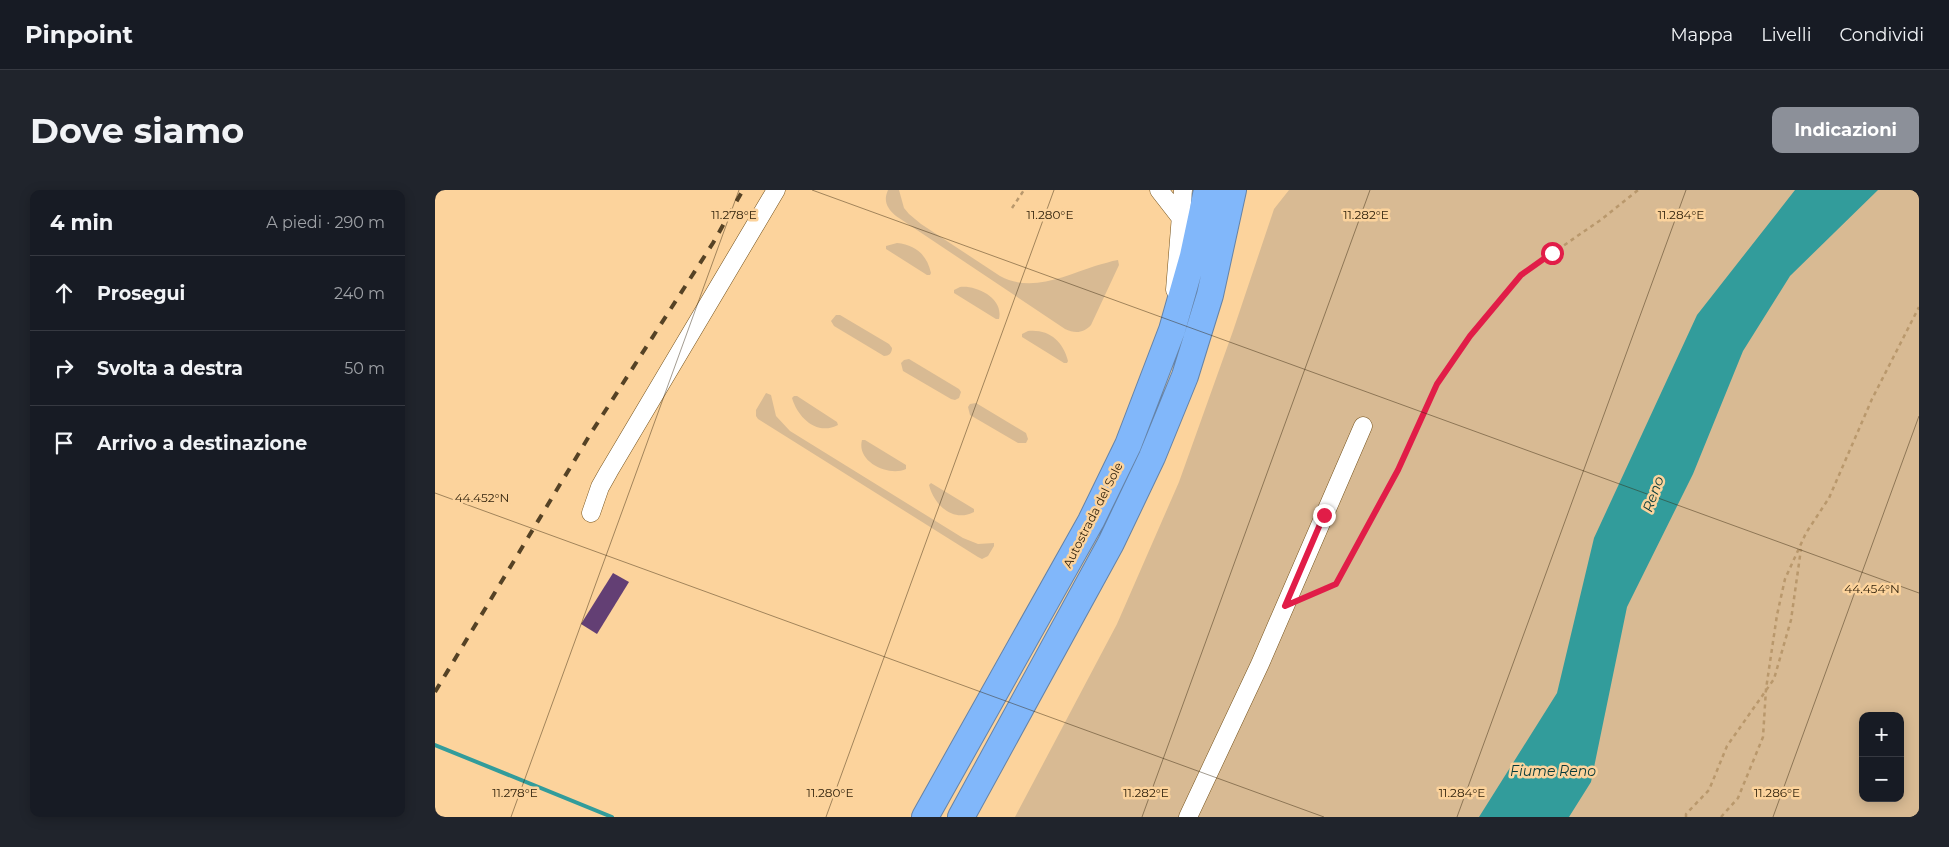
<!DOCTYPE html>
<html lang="it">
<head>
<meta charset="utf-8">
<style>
	:root { --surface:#171b24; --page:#20242c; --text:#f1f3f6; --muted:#9ea1a6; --line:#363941; --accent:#8c9099 }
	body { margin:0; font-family:Montserrat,sans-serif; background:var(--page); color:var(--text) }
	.controls { position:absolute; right:15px; bottom:15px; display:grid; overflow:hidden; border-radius:10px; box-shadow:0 2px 12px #0003 }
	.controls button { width:45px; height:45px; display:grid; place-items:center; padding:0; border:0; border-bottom:1px solid var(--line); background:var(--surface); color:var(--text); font:25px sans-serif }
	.stop { position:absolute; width:15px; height:15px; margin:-11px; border:4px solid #e11d48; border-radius:50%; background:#fff }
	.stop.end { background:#e11d48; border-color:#fff; box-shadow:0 1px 5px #0008 }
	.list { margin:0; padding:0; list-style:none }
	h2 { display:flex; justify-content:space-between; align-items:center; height:65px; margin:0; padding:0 20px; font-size:21px }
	h2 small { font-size:16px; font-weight:400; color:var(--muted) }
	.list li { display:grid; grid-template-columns:32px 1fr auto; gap:15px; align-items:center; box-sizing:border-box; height:75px; padding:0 20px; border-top:1px solid var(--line) }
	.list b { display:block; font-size:19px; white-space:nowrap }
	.list em { font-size:16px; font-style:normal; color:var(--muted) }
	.icon { flex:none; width:28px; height:28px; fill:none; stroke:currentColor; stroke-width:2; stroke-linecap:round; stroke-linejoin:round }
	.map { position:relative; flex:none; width:1484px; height:627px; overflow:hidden; border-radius:10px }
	header { display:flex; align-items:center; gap:30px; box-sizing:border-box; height:70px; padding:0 25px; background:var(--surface); border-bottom:1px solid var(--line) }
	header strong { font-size:24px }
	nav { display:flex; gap:28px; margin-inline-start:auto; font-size:18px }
	.intro { display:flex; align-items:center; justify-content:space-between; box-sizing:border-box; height:120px; padding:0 30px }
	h1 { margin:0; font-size:35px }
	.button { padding:12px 22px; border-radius:10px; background:var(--accent); color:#fff; font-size:18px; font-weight:700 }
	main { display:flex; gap:30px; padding:0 30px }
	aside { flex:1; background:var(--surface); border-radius:10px; box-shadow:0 2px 12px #0003 }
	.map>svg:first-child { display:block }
	.green { fill:#d8ba93; fill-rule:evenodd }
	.water { fill:#329c9b }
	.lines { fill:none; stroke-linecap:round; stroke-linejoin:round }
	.stream { stroke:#329c9b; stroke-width:4 }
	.building { fill:#633f74 }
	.minor-casing { stroke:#74511a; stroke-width:19 }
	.highway-casing { stroke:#6583a7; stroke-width:28 }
	.path { stroke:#b9986c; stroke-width:2.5; stroke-dasharray:4 4; stroke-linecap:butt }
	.minor { stroke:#fff; stroke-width:18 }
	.highway { stroke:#81b7fa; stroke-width:26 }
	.rail { stroke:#554225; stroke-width:4; stroke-dasharray:9 9; stroke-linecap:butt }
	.route { stroke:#e11d48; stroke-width:6 }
	.ticks { fill:none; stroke:#32230c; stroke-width:1; stroke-opacity:0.45 }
	.labels { text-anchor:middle; stroke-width:5; stroke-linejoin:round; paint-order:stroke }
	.street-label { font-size:12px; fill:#32230c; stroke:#fcd39c }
	.water-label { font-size:14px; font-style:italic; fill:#083a39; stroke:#fcd39c }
	.ticks-label { font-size:12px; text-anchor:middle; fill:#32230c; stroke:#fcd39c; stroke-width:5; stroke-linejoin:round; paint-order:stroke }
</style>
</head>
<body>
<header>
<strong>Pinpoint</strong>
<nav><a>Mappa</a><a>Livelli</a><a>Condividi</a></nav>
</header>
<div class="intro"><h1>Dove siamo</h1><a class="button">Indicazioni</a></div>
<main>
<aside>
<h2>4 min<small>A piedi · 290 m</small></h2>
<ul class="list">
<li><svg class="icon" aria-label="ahead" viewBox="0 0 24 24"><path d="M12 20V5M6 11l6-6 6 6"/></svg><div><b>Prosegui</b></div><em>240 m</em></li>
<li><svg class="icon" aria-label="right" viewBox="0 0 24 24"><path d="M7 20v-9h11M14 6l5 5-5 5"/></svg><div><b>Svolta a destra</b></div><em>50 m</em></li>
<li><svg class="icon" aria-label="arrive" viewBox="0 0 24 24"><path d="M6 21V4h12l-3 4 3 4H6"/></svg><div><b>Arrivo a destinazione</b></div></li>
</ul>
</aside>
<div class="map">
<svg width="1484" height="627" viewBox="0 0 1484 627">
	<rect width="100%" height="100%" fill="#fcd39c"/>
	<path class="green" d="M453 0H464L469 18 474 24 486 34 565 86C596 103 630 86 660 76 668 74 676 71 683 70L684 75 656 135C649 143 640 144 630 139L461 26C452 18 448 11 453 0Z
		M854 0H1484V627H580L682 434 744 292 798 141 839 19ZM1428 526H1465V608H1428Z
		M462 53C481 55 492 65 496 83L495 85H492L451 59V56Z
		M525 97C541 95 569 108 564 129H561L519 103V100Z
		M401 125H405L454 154 457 158C457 163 454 166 449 166L399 136 396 131Z
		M593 141C614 139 628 151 633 171L632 173H629L587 147V144Z
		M474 169 524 199 526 202 524 208 520 210 516 209 468 181 466 173 469 170Z
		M331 203 336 205 341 226 355 241 528 348 543 354 559 353V356L553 366 547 369 543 367 323 229 321 226V220Z
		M359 206H362L402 232 403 235C382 246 363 228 357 208Z
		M541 213 591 243 593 249 591 253H583L535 225 533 217 535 214Z
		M427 250H430L471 275V279C454 287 421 272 427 250Z
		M496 293 539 319V322C518 333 499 315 494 295Z"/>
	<path class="water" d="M1360 0H1443L1355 86 1308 161 1258 284 1192 417 1156 592 1134 627H1044L1122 503 1159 348 1262 125Z"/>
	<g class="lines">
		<path class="stream" d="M0 555 177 627"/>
	</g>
	<path class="building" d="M178 383 194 392 162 444 146 434Z"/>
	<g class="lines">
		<defs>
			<path id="minor" d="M724 0 745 27
				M740 100 748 0
				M156 323 165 297 174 281 341 0
				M753 627 825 474 928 236"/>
			<path id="highway" d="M490 627 656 331 693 255 737 140 758 66 772 0
				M526 627 676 353 717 267 750 186 775 105 798 0"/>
		</defs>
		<use href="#minor" class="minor-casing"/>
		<use href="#highway" class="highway-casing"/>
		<path class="path" d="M577 18 589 0
			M870 407 901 394 963 280 1002 194 1035 146 1086 85 1167 29 1203 0
			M1251 627V624L1274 600 1292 556 1339 489 1356 430 1366 359
			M1286 627 1303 608 1328 547 1331 499 1342 425 1350 389 1371 343 1394 308 1437 209 1484 117"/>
		<use href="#minor" class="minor"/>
		<use href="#highway" class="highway"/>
		<path class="rail" d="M0 502 156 243 278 53 308 0"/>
	</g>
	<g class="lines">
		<path class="route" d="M889 325 850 416 901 394 963 280 1002 194 1035 146 1086 85 1117 63"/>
	</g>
	<path class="ticks" d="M377 0 1484 403M0 303 889 627M76 627 304 0M391 627 619 0M707 627 935 0M1022 627 1251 0M1338 627 1484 226"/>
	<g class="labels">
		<g class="street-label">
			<text transform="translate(658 325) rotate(-63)" y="4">Autostrada del Sole</text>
		</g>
		<g class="water-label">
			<text transform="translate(1218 304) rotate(-70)" y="5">Reno</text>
			<text x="1118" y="586">Fiume Reno</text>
		</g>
	</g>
	<g class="ticks-label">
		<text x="299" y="29">11.278°E</text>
		<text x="615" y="29">11.280°E</text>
		<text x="931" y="29">11.282°E</text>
		<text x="1246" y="29">11.284°E</text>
		<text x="47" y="312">44.452°N</text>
		<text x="1437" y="403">44.454°N</text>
		<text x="80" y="607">11.278°E</text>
		<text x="395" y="607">11.280°E</text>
		<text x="711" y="607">11.282°E</text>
		<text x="1027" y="607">11.284°E</text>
		<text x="1342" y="607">11.286°E</text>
	</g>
</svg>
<div class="controls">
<button>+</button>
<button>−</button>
</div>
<div class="stop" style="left:1117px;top:63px"></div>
<div class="stop end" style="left:889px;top:325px"></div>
</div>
</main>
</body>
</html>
